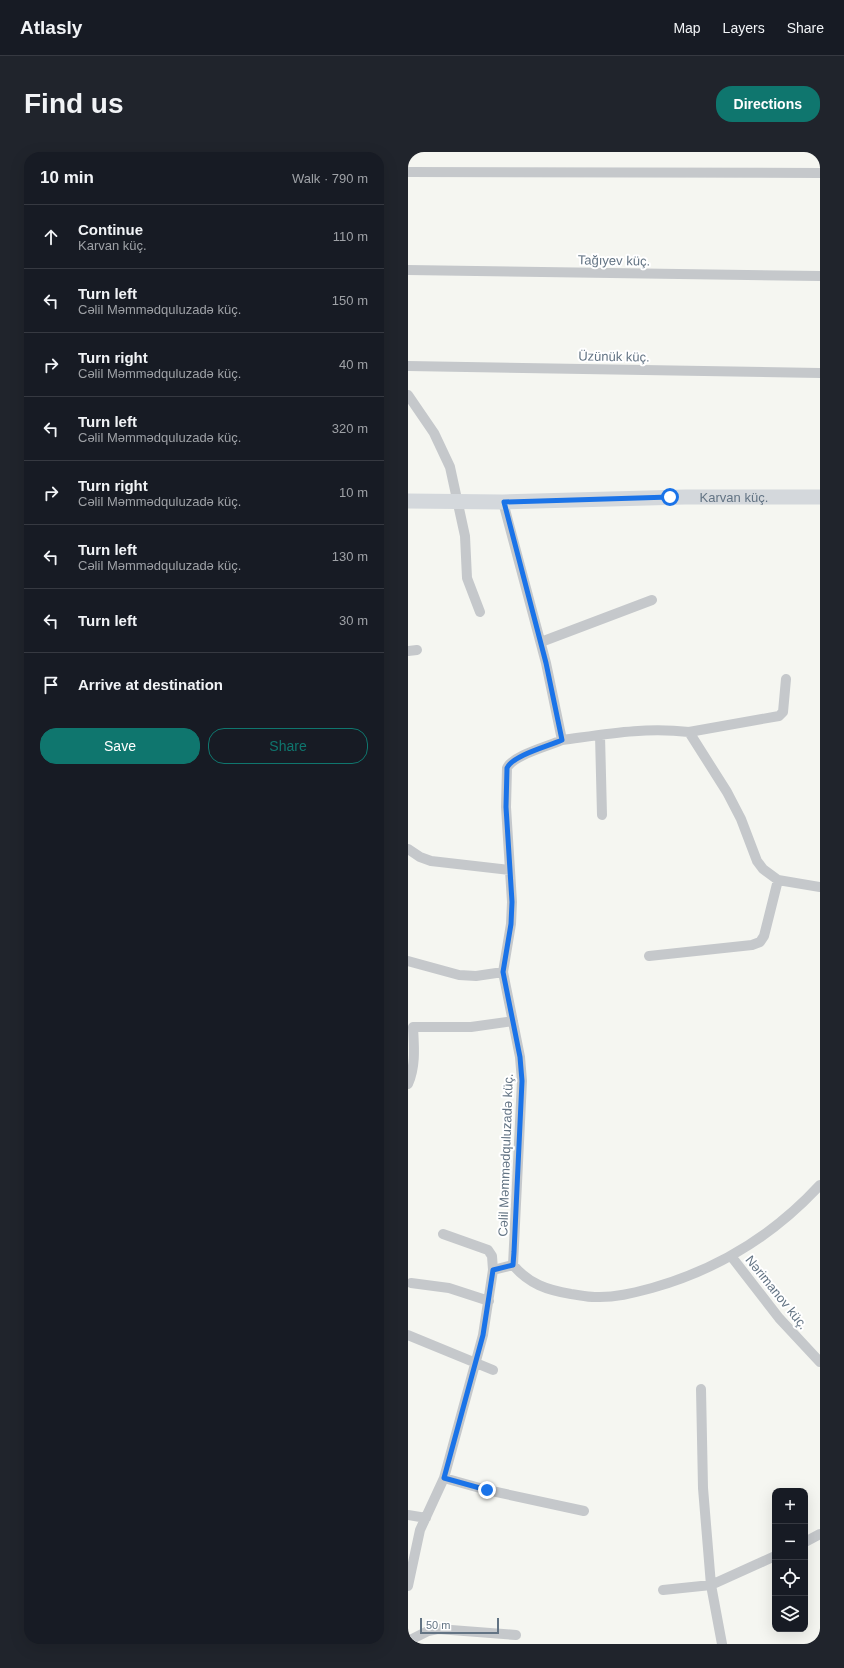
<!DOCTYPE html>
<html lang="en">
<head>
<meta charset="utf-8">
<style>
	:root { --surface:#171b24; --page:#20242c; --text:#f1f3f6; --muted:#9ea1a6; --line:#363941; --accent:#0f766e }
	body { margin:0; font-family:Helvetica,sans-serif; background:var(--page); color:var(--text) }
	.controls { position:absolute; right:12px; bottom:12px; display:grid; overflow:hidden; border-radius:8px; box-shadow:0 4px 16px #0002 }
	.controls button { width:36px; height:36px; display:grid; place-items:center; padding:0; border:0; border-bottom:1px solid var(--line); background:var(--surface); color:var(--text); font:20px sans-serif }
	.scale { position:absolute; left:12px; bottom:10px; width:79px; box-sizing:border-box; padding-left:4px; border:2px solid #637484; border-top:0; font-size:11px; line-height:14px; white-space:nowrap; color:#637484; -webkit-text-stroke:3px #fff; paint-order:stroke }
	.stop { position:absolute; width:12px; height:12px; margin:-9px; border:3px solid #1a73e8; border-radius:50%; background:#fff }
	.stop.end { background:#1a73e8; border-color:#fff; box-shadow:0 1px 4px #0008 }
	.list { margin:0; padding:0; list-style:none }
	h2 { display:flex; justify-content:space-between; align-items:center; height:52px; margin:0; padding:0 16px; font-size:17px }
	h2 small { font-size:13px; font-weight:400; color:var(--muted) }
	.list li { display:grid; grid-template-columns:26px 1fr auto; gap:12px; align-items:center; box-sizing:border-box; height:64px; padding:0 16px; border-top:1px solid var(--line) }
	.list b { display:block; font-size:15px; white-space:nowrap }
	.list p { margin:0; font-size:13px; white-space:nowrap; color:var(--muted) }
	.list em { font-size:13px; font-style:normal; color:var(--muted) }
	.actions { display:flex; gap:8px; padding:12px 16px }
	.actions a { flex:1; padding:9px 0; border:1px solid var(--accent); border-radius:16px; text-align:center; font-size:14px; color:var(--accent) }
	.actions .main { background:var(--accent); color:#fff }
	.icon { flex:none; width:22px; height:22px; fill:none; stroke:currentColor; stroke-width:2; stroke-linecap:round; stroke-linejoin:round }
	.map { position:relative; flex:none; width:412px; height:1492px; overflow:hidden; border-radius:16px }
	header { display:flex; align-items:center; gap:24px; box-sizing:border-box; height:56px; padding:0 20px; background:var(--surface); border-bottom:1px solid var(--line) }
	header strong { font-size:19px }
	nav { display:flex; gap:22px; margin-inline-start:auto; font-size:14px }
	.intro { display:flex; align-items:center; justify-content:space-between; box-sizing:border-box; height:96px; padding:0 24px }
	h1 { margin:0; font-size:28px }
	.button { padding:10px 18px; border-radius:16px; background:var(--accent); color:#fff; font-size:14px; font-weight:700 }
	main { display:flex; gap:24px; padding:0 24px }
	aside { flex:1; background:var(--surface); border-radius:16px; box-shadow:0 4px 16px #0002 }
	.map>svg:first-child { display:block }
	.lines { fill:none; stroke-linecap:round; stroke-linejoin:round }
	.street { stroke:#c5c8cb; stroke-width:10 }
	.secondary { stroke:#d4d8dc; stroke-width:15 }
	.route { stroke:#1a73e8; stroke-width:5 }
	.labels { text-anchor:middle; stroke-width:4; stroke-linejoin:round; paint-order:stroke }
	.street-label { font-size:13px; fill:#637484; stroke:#fff }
</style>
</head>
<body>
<header>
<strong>Atlasly</strong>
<nav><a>Map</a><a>Layers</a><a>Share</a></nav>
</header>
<div class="intro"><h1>Find us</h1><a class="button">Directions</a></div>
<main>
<aside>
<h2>10 min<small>Walk · 790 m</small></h2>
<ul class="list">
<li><svg class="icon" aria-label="ahead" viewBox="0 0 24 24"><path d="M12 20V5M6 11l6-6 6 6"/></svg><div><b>Continue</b><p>Karvan küç.</p></div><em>110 m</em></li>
<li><svg class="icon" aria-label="left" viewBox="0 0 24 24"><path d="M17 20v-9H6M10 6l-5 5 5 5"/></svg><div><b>Turn left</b><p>Cəlil Məmmədquluzadə küç.</p></div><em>150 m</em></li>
<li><svg class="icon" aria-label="right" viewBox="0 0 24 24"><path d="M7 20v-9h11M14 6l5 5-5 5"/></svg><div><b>Turn right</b><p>Cəlil Məmmədquluzadə küç.</p></div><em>40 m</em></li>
<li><svg class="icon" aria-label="left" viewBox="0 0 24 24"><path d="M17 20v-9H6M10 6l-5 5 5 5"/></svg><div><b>Turn left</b><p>Cəlil Məmmədquluzadə küç.</p></div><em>320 m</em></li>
<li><svg class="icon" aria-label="right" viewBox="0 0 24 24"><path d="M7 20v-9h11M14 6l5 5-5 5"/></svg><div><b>Turn right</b><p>Cəlil Məmmədquluzadə küç.</p></div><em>10 m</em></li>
<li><svg class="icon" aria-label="left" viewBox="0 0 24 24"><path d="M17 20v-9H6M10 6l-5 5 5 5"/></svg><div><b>Turn left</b><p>Cəlil Məmmədquluzadə küç.</p></div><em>130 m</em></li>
<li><svg class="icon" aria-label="left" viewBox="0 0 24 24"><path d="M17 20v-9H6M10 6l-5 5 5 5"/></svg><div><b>Turn left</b></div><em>30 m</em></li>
<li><svg class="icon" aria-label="arrive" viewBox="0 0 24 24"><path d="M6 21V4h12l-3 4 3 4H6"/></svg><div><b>Arrive at destination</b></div></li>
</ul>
<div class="actions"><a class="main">Save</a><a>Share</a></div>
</aside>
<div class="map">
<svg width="412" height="1492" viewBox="0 0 412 1492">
	<rect width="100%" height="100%" fill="#f5f6f1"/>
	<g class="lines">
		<path class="street" d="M0 20 412 21
			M0 118 412 124
			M0 214 412 221
			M0 243 26 281 42 315 57 384 59 426 72 460
			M133 490 244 448
			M0 499 9 498
			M281 580 371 564 375 560 378 527
			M192 583 194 663
			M154 588C199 582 236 575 281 580L319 640 333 667 349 709 355 717 370 728 412 735
			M0 697 12 705 23 709 102 718
			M241 804 344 793 352 790 356 784 370 728
			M0 809 51 823 68 824 95 820
			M0 932C8 914 6 894 5 875H63L105 869
			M35 1082 80 1098 84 1104 85 1118
			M323 1104 371 1166 412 1210
			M105 1113C121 1132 139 1138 163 1142 171 1143 179 1145 187 1145 206 1146 225 1141 244 1136 308 1118 366 1083 412 1033
			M3 1131 41 1136 81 1149
			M0 1183 85 1218
			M36 1326 79 1338 176 1359
			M0 1363 18 1366
			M397 1390 412 1382
			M0 1434 12 1378 36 1326 75 1183 85 1118 105 1113 114 929 112 905 95 820 103 772 104 750 98 655 99 616C105 603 141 594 154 588L138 511 95 350
			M255 1438 303 1433 295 1336 293 1237
			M0 1489 20 1479 30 1477 108 1483
			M314 1492 303 1433 367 1404"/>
		<path class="secondary" id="s1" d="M0 349 95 350 277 345H412"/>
	</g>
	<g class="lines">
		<path class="route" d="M79 1338 36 1326 75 1183 85 1118 105 1113 106 1100 114 929 112 905 95 820 103 772 104 750 98 655 99 616C105 603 141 594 154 588L138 511 96 350 262 345"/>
	</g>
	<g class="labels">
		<g class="street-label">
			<text transform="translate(206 108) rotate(1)" y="5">Tağıyev küç.</text>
			<text transform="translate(206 204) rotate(1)" y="5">Üzünük küç.</text>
			<text dy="5" stroke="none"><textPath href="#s1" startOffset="326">Karvan küç.</textPath></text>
			<text transform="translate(97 1003) rotate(-88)" y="5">Cəlil Məmmədquluzadə küç.</text>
			<text transform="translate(369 1140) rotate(51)" y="5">Nərimanov küç.</text>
		</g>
	</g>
</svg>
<div class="controls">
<button>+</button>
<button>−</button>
<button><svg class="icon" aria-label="locate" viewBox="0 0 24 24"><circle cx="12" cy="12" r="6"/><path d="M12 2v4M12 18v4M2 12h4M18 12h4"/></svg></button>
<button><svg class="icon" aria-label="layers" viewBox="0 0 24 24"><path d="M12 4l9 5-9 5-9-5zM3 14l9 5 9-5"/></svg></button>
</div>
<div class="scale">50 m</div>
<div class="stop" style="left:262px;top:345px"></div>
<div class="stop end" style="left:79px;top:1338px"></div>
</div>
</main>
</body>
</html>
